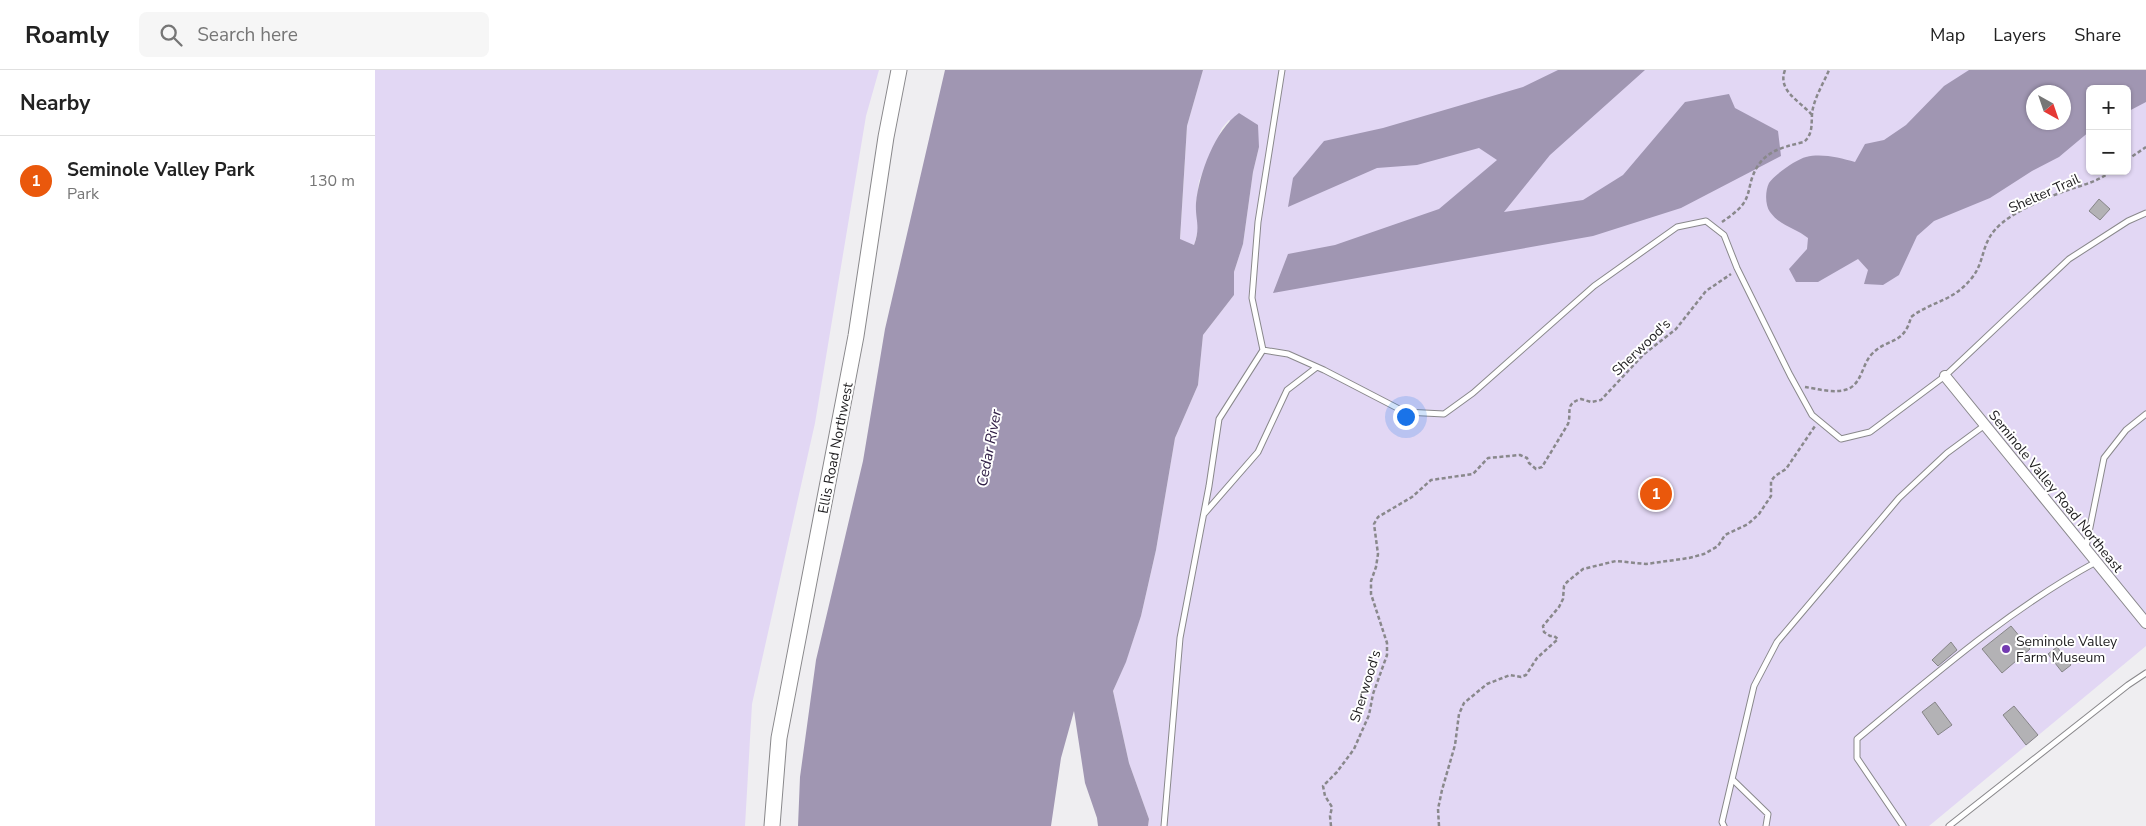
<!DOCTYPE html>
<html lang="en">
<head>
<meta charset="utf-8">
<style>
	:root { --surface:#fff; --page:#f6f6f6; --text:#222; --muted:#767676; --line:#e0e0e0; --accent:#ea580c }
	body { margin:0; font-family:"Nunito Sans",sans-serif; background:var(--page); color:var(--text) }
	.controls { position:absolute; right:15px; top:15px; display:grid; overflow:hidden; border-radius:8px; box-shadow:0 1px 4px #0004 }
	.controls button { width:45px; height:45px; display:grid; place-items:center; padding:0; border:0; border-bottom:1px solid var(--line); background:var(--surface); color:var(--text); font:25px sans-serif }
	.compass { position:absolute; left:1651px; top:15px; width:45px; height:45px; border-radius:50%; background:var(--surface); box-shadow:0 1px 4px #0004; rotate:140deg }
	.you { position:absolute; left:1030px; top:346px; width:18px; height:18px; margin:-12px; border:4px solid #fff; border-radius:50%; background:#1a73e8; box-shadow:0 0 0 8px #1a73e833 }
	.badge { display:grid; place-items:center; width:32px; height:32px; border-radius:50%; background:var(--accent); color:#fff; font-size:16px; font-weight:700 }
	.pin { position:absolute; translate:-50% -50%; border:2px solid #fff; box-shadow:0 1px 5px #0006 }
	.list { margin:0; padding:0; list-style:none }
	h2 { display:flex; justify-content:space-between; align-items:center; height:65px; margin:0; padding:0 20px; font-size:21px }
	h2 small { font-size:16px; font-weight:400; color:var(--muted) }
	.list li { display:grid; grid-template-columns:32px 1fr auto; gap:15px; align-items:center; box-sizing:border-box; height:90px; padding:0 20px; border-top:1px solid var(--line) }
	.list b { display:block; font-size:19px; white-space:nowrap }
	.list p { margin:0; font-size:16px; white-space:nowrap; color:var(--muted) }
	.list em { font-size:16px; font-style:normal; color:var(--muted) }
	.icon { flex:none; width:28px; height:28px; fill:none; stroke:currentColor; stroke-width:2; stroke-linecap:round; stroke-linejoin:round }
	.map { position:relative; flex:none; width:1771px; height:756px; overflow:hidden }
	header { display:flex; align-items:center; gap:30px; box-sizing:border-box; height:70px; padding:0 25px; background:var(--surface); border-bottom:1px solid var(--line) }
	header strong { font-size:24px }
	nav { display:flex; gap:28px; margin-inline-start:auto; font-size:18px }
	.search { width:350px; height:45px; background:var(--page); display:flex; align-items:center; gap:12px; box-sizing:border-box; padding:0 18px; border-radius:8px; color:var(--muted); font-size:19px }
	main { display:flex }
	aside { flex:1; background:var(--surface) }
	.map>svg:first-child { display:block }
	.green { fill:#e2d7f4; fill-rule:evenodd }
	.water { fill:#a096b2; fill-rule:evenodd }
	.building { fill:#b3b2b5; stroke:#868588 }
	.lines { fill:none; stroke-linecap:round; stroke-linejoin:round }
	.lane-casing { stroke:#89888b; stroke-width:7 }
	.street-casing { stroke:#89888b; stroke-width:12 }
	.secondary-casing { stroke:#89888b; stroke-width:17 }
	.path { stroke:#89888b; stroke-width:2.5; stroke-dasharray:4 2.5; stroke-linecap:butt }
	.lane { stroke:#fff; stroke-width:5 }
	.street { stroke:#fff; stroke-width:10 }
	.secondary { stroke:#fff; stroke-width:15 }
	.poi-dot { fill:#733bb1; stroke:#fff; stroke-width:2 }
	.labels { text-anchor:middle; stroke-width:4; stroke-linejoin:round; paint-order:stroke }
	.street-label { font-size:14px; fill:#1d1c1e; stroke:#fff }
	.poi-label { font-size:14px; fill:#1d1c1e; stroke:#fff; text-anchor:start }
	.water-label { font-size:15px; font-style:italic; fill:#312047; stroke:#fff }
</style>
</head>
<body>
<header>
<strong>Roamly</strong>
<div class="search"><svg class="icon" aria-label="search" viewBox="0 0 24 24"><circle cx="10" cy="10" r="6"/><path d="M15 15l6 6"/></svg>Search here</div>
<nav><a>Map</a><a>Layers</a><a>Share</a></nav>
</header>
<main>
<aside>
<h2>Nearby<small></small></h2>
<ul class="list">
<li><span class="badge">1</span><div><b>Seminole Valley Park</b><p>Park</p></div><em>130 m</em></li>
</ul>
</aside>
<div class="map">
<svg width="1771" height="756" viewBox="0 0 1771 756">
	<rect width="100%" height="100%" fill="#efeef1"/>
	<path class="green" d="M0 0H504L491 46 440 353 377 634 370 756H0Z
		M828 0H1771V576L1554 756H773L774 749 754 693 738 621 751 591 766 546 781 480 800 368 823 315 828 265 859 225V202L868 174 878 102 884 77 854 50 847 58 824 111 821 135 824 157 819 175 805 170 812 56ZM1715 19H1752V101H1715ZM1658 22H1688V52H1658Z"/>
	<path class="water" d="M570 0H828L812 56 805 169 819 175C826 156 820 150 821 133 824 104 840 60 864 43L883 55 884 77 878 102 868 174 859 202V225L828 265 823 315 800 368 781 480 766 546 751 592 738 621 754 693 774 749 773 756H723L722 748 710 713 699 641 686 688 676 756H423L425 707 441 590 488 391 510 259Z
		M1183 0H1270L1175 85 1129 142 1208 130 1248 105 1310 32 1354 24 1360 38 1403 61 1406 86 1306 138 1218 166 898 223 913 184 960 175 1064 139 1122 90 1104 78 1042 95 1002 98 913 137 918 108 949 71 1008 58 1148 17Z
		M1594 0H1771V32L1752 42V19H1715V61L1684 87 1657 101 1615 128 1559 151 1542 166 1524 205 1508 215 1489 214 1493 200 1483 189 1443 212H1421L1414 199 1432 179 1433 168C1421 158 1405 156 1395 142 1390 135 1390 121 1394 113 1399 105 1422 89 1431 87 1447 83 1465 88 1480 92L1490 74 1509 70 1531 55 1569 16ZM1658 22H1688V52H1658Z"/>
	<path class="building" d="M1724 129 1735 139 1725 150 1714 141Z
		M1636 556 1655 579 1627 603 1607 579Z
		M1576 572 1582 580 1563 596 1557 590Z
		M1682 577 1696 595 1687 602 1673 584Z
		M1560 632 1577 655 1563 665 1547 642Z
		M1639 636 1663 665 1651 675 1628 645Z"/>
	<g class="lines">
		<defs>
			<path id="lane" d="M888 280 913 284 949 300 1030 342 1069 344 1098 323 1219 216 1302 157 1331 151 1349 165 1362 198 1415 305 1437 345 1466 369 1495 362 1570 306 1694 189 1753 151 1771 143
				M829 444 883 382 912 320 942 297
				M1711 477 1729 388 1751 360 1771 344
				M1358 710 1393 744 1391 756
				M789 756 805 568 834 416 844 349 888 280 877 228 883 152 907 0
				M1349 756 1347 752 1379 616 1402 572 1524 428 1572 383 1610 355
				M1528 756 1482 688V669C1558 606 1633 540 1721 492
				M1574 756 1753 615 1771 603"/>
			<path id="street" d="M1570 306 1771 553"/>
			<path id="secondary" d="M397 756 404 668 481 266 511 67 524 0"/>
		</defs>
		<use href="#lane" class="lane-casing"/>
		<use href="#street" class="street-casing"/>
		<use href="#secondary" class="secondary-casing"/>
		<path class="path" d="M1410 0C1402 21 1425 31 1437 45
			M1752 90 1771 77
			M1347 152C1354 147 1363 141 1368 134 1374 126 1374 117 1377 108 1386 82 1404 78 1429 72 1440 62 1435 50 1438 38 1441 25 1449 12 1454 0
			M1430 317C1443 319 1461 324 1473 319 1487 313 1487 295 1496 285 1512 267 1529 276 1536 247 1557 231 1577 232 1596 209 1612 190 1604 172 1627 153 1645 138 1680 124 1702 117 1715 113 1726 109 1737 101
			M956 756 955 746 957 737 950 726 948 716 962 702 979 679 994 645 998 624 1012 585V573L996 524V511L1001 497 1003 484 999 454 1003 447 1037 427 1056 410 1098 404 1113 388 1145 385 1152 388 1154 393 1161 399 1167 397 1193 354C1197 342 1189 334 1206 329L1216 332 1226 330 1269 284 1301 259 1331 221 1356 204
			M1064 756 1063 739 1067 720 1080 675 1084 644 1089 633 1112 614 1135 605 1146 607 1151 605 1162 588 1183 569 1179 566H1175L1169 562 1168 556 1184 537 1188 529 1189 516 1192 512 1208 499 1241 491 1271 494 1314 488 1329 484 1343 476 1350 465 1373 454 1384 444 1396 426V411L1400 406 1411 399 1440 356"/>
		<use href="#lane" class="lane"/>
		<use href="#street" class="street"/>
		<use href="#secondary" class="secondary"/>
	</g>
	<circle class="poi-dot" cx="1631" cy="579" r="5"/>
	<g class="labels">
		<g class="street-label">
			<text transform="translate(1669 123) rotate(-24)" y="5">Shelter Trail</text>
			<text transform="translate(1266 277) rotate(-44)" y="5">Sherwood's</text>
			<text transform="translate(460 378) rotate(-79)" y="5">Ellis Road Northwest</text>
			<text transform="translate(1681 421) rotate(51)" y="5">Seminole Valley Road Northeast</text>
			<text transform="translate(990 616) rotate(-73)" y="5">Sherwood's</text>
		</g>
		<g class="poi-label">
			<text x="1641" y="576">Seminole Valley<tspan x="1641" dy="16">Farm Museum</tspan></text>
		</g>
		<g class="water-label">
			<text transform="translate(614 378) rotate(-79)" y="5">Cedar River</text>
		</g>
	</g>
</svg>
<div class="controls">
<button>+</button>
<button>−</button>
</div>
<svg class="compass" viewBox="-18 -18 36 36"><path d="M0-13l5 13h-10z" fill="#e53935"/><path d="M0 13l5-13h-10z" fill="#767676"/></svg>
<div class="you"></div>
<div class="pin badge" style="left:1281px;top:424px">1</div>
</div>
</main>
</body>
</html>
